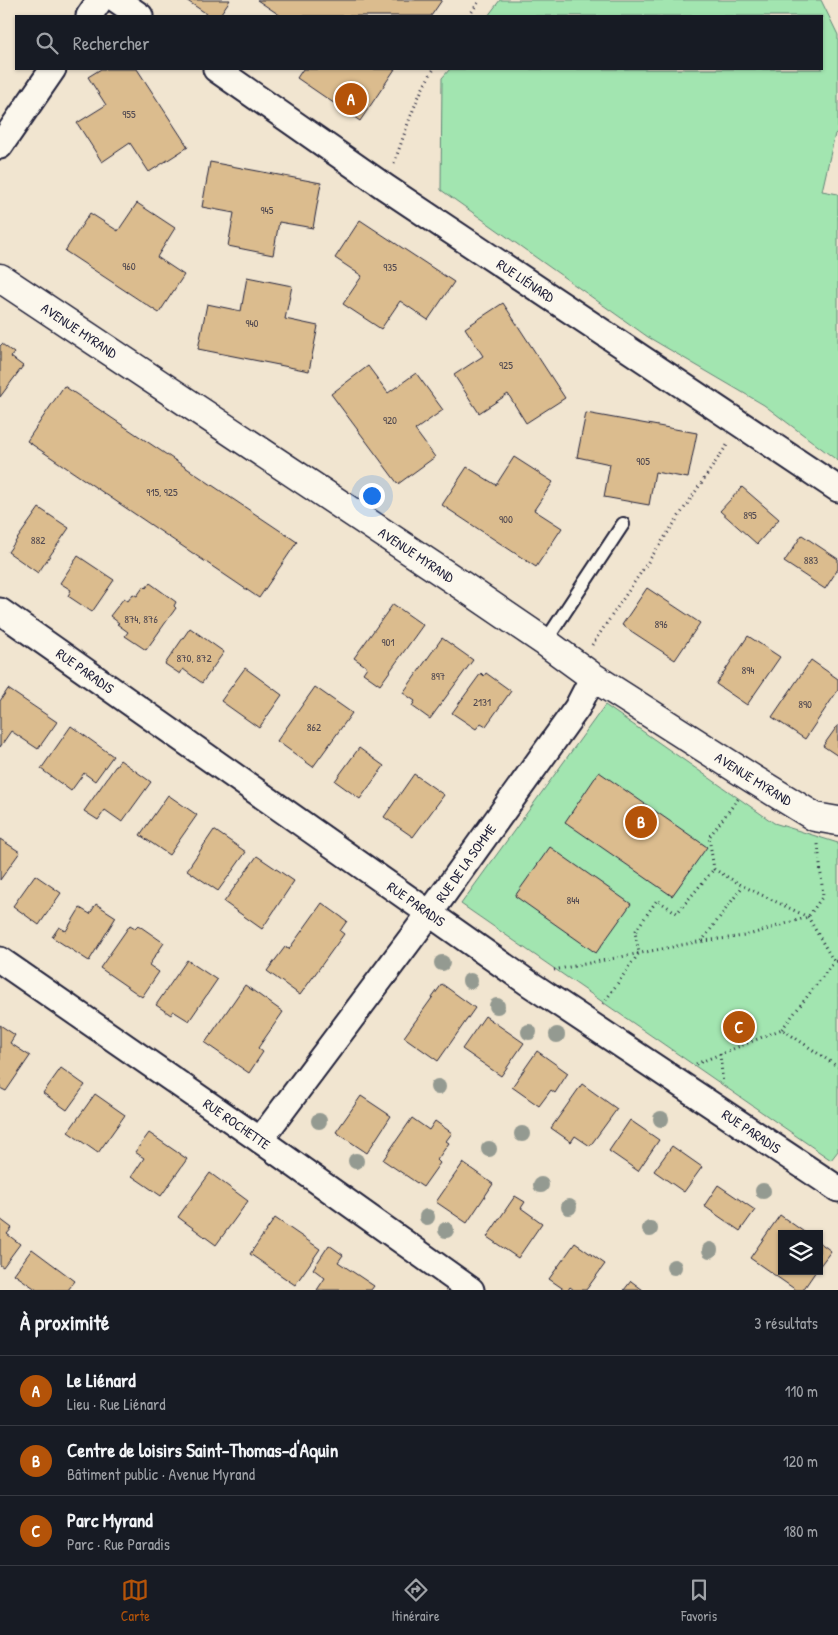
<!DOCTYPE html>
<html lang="fr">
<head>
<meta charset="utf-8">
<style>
	:root { --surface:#171b24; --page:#242831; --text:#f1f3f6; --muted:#9ea1a6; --line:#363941; --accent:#b45309 }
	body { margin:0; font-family:"Patrick Hand",sans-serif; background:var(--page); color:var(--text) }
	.controls { position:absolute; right:15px; bottom:15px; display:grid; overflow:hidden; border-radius:0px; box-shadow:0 1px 4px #0004 }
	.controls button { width:45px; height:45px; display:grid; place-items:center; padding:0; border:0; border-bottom:1px solid var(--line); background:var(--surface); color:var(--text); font:25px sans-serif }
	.you { position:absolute; left:371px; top:495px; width:18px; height:18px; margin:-12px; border:4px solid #fff; border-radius:50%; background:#1a73e8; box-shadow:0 0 0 8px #1a73e833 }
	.badge { display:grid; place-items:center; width:32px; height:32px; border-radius:50%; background:var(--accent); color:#fff; font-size:16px; font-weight:700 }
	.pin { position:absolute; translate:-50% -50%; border:2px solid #fff; box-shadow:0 1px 5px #0006 }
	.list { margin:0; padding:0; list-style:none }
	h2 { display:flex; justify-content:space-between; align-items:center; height:65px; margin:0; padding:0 20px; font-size:21px }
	h2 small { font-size:16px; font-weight:400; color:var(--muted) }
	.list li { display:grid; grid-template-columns:32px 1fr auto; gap:15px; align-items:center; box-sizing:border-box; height:70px; padding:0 20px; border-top:1px solid var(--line) }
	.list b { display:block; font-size:19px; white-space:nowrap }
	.list p { margin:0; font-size:16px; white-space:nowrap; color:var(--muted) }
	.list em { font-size:16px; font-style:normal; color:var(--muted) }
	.icon { flex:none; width:28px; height:28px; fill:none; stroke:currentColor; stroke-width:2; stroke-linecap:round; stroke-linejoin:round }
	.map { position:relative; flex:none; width:838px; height:1290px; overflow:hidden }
	.search { position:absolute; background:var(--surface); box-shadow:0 1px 4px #0004; left:15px; right:15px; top:15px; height:55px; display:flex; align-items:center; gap:12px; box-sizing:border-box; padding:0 18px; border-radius:0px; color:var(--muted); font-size:19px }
	.sheet { height:275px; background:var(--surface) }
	nav { display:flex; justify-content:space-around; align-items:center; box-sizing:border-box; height:70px; border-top:1px solid var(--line); background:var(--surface); font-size:14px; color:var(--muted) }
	nav a { display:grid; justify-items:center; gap:2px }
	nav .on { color:var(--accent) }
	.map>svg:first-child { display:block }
	.green { fill:#a2e5b0; stroke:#628476 }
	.building { fill:#dbbc8e; stroke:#22223b }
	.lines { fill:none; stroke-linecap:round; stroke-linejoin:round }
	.service-casing { stroke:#22223b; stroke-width:16 }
	.minor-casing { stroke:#22223b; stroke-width:29 }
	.tertiary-casing { stroke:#22223b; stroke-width:31 }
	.path { stroke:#22223b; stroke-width:3; stroke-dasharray:1 4; stroke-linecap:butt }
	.service { stroke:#fbf7ec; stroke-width:12 }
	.minor { stroke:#fbf7ec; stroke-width:25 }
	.tertiary { stroke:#fbf7ec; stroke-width:28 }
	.tree { fill:#949a91 }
	.labels { text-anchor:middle; stroke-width:4; stroke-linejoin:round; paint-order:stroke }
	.number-label { font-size:11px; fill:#504850 }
	.street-label { font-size:14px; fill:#22223b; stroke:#fbf7ec }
</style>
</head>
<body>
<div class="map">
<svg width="838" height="1290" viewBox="0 0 838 1290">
	<rect width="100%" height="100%" fill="#f1e5d0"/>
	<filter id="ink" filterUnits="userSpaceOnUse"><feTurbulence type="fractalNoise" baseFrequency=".02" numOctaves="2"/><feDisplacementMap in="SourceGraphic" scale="10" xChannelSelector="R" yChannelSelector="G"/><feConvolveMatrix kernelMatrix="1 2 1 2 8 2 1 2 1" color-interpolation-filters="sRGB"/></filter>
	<g filter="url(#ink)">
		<path class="green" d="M500 0H821L838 35V131L835 134 822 191 838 194V461L764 405 648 337 441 190 442 78 450 69H822V16H488Z
			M605 705 774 823 838 843V1151L831 1160 461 904Z"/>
		<path class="building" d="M186 0H230L219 16H210Z
			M257 0H442L431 16H281Z
			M101 69H137L188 147 149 172 130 143 102 162 77 123 106 105 88 77Z
			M303 69H395L360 121 297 78Z
			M210 162 321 183 313 228 279 222 273 255 228 246 234 213 202 207Z
			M137 203 175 228 157 257 184 275 159 313 65 251 90 213 118 231Z
			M360 220 454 282 428 320 400 301 381 329 343 304 362 276 335 258Z
			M247 277 292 286 285 319 318 326 309 371 198 349 207 304 241 311Z
			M503 303 565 398 526 423 508 394 479 413 454 375 483 356 465 328Z
			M2 344 14 353 11 357 23 366 0 397V346Z
			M368 366 388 393 416 373 443 410 415 430 435 457 398 484 331 394Z
			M64 386 297 542 259 598 27 441Z
			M586 413 697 433 688 478 655 472 649 505 604 497 610 464 577 457Z
			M514 457 553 482 534 510 562 528 536 567 442 505 467 467 496 485Z
			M742 487 779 519 757 544 720 511Z
			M39 508 69 528 38 573 8 552Z
			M802 535 838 559V569L825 589 784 562Z
			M78 556 114 580 92 612 68 596 71 590 60 583Z
			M150 583 176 602 174 606 176 608 146 650 125 636 128 632 117 624 119 623 110 616 124 598 128 601 133 594 137 596 144 586 146 588Z
			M647 588 700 623 675 660 622 625Z
			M393 604 423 625 380 685 363 673 367 667 354 658Z
			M190 628 224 652 202 683 183 669 180 674 165 664Z
			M748 636 780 657 747 705 716 684Z
			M442 638 473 660 430 719 412 706 415 701 403 693Z
			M811 660 838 679V690L805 739 772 717Z
			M245 668 282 695 259 728 221 701Z
			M481 673 484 676 486 673 511 691 486 726 481 723 476 729 452 713Z
			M315 687 352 713 313 767 277 741Z
			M8 689 57 722 38 749 11 731 0 747V701Z
			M838 725V756L823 746Z
			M71 726 113 756 95 781 84 773 71 791 41 769Z
			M359 748 384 766 360 799 335 781Z
			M120 760 151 782 122 822 105 810 98 820 84 811Z
			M599 772 707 847 672 896 565 822Z
			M414 774 444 795 413 837 384 817Z
			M168 795 197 815 169 855 140 835Z
			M214 830 246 852 218 891 187 870Z
			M0 839 20 852 0 880Z
			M550 847 631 904 596 953 515 896Z
			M257 856 294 881 262 929 224 902Z
			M35 875 61 893 39 925 13 906Z
			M322 903 347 921 340 931 344 934 300 995 267 971 285 947 289 949Z
			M96 904 116 917 89 961 52 937 59 927 66 931 80 908 90 914Z
			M130 925 135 928 138 925 164 943 149 965 159 972 142 997 100 968Z
			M187 960 217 980 189 1021 173 1011 171 1015 156 1005Z
			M442 984 475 1008 438 1061 404 1037Z
			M245 985 283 1012 258 1048 263 1052 249 1073 205 1043Z
			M485 1016 524 1043 501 1076 462 1049Z
			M0 1025 15 1035 10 1043 30 1056 6 1091 0 1088Z
			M537 1051 568 1073 555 1093 551 1090 539 1106 512 1087Z
			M61 1068 85 1085 67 1110 43 1093Z
			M582 1084 617 1109 590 1146 575 1136 571 1142 551 1128Z
			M95 1094 125 1115 98 1153 68 1132Z
			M361 1096 391 1116 367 1153 336 1132Z
			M412 1118 429 1130 435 1121 452 1133 446 1141 449 1143 437 1160 440 1163 423 1187 383 1160Z
			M630 1120 659 1140 638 1171 609 1151Z
			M149 1133 187 1159 161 1196 132 1176 144 1158 135 1152Z
			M672 1146 702 1167 684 1192 654 1171Z
			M463 1163 493 1184 467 1223 436 1202Z
			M210 1173 248 1201 216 1245 178 1217Z
			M718 1185 755 1210 740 1231 704 1206Z
			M515 1196 525 1202 521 1208 542 1223 518 1258 487 1237Z
			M780 1215 807 1234H782V1271H816L803 1290H796L750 1258Z
			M275 1218 320 1249 295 1285 250 1254Z
			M0 1219 12 1228 7 1234 20 1244 3 1267 0 1265Z
			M819 1242 831 1251 819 1267Z
			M575 1243 605 1264 586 1290H574L570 1287 568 1290H565L549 1279Z
			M329 1245 343 1255 338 1262 374 1286 371 1290H317L325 1278 313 1269Z
			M32 1249 75 1281 68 1290H37L14 1274Z
			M631 1281 643 1290H624Z"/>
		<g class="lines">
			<defs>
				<path id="service" d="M545 642 623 524"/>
				<g id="minor">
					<path d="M117 0 140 16"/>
					<path d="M89 16 100 0"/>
					<path id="s1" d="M216 69 385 187 838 489"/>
					<path d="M0 146 53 69"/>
					<path id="s2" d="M0 611 527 982 838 1189"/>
					<path id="s3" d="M0 960 260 1140 471 1290"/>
					<path id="s4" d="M260 1140 430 913 577 708 593 677"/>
				</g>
				<g id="tertiary">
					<path id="s5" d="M0 278 457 582 545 642 593 677 753 779 815 817 838 821"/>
				</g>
			</defs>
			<use href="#service" class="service-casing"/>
			<use href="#minor" class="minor-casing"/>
			<use href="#tertiary" class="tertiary-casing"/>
			<path class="path" d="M469 16 480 0
				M394 163C406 131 415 97 434 69
				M592 645 727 445
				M738 799 709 837 714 869 743 886 808 917 834 962 838 961
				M703 941 745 936 808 917 823 896 818 844
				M554 970 702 941 743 886
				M603 1004 639 953 635 932 657 900 677 913 714 869
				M782 1029 834 962
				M720 1054 723 1084
				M696 1064 782 1029 838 1067"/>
			<use href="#service" class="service"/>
			<use href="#minor" class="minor"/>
			<use href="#tertiary" class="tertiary"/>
		</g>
		<g class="tree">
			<circle cx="442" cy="963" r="8"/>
			<circle cx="470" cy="981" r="8"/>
			<circle cx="497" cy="1006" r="8"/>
			<circle cx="529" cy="1032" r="8"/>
			<circle cx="557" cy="1035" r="8"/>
			<circle cx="438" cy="1087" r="8"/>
			<circle cx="661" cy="1119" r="8"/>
			<circle cx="319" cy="1121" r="8"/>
			<circle cx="522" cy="1134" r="8"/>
			<circle cx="489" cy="1149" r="8"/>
			<circle cx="356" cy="1161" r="8"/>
			<circle cx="541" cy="1185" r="8"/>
			<circle cx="763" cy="1191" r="8"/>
			<circle cx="569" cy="1207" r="8"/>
			<circle cx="427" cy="1217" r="8"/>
			<circle cx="650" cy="1229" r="8"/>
			<circle cx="446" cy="1230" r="8"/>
			<circle cx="710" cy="1250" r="8"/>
			<circle cx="674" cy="1267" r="8"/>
		</g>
	</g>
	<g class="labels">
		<g class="number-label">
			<text x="129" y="118">955</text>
			<text x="267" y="214">945</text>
			<text x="129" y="270">960</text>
			<text x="390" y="271">935</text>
			<text x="252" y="327">940</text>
			<text x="506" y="369">925</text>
			<text x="390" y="424">920</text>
			<text x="643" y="465">905</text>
			<text x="162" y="496">915, 925</text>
			<text x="750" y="519">895</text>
			<text x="506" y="523">900</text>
			<text x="38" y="544">882</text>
			<text x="811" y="564">883</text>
			<text x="141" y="623">874, 876</text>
			<text x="661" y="628">896</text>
			<text x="388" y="646">901</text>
			<text x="194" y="662">870, 872</text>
			<text x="748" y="674">894</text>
			<text x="438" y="680">897</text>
			<text x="482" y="706">2131</text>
			<text x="805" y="708">890</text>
			<text x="314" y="731">862</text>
			<text x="573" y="904">844</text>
		</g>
		<g class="street-label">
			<text dy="5" stroke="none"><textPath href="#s1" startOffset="375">RUE LIÉNARD</textPath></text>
			<text dy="5" stroke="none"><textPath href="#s5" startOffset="95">AVENUE MYRAND</textPath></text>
			<text dy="5" stroke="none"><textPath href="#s5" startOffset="500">AVENUE MYRAND</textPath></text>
			<text dy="5" stroke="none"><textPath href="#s2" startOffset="104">RUE PARADIS</textPath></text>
			<text dy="5" stroke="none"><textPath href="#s5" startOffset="905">AVENUE MYRAND</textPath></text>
			<text dy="5" stroke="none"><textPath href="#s4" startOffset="345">RUE DE LA SOMME</textPath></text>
			<text dy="5" stroke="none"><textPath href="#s2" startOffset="509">RUE PARADIS</textPath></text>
			<text dy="5" stroke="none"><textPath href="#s3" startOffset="288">RUE ROCHETTE</textPath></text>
			<text dy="5" stroke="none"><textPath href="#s2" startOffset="914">RUE PARADIS</textPath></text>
		</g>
	</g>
</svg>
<div class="controls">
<button><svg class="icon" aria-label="layers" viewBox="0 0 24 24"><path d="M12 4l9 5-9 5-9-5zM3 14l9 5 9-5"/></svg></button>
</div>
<div class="you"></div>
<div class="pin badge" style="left:351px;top:99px">A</div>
<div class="pin badge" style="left:641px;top:822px">B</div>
<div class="pin badge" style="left:739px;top:1027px">C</div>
<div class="search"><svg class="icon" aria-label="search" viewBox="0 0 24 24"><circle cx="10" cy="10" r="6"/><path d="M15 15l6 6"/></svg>Rechercher</div>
</div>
<section class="sheet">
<h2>À proximité<small>3 résultats</small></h2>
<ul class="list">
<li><span class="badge">A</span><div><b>Le Liénard</b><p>Lieu · Rue Liénard</p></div><em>110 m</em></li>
<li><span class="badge">B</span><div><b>Centre de loisirs Saint-Thomas-d'Aquin</b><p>Bâtiment public · Avenue Myrand</p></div><em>120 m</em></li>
<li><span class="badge">C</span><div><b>Parc Myrand</b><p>Parc · Rue Paradis</p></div><em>180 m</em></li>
</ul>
</section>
<nav>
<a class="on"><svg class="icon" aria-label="map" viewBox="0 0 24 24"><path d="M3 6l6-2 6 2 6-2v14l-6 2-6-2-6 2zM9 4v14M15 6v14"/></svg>Carte</a>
<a><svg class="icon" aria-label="directions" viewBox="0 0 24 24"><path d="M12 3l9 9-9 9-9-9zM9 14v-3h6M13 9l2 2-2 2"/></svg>Itinéraire</a>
<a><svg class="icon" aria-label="saved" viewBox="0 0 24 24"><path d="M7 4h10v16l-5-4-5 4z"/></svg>Favoris</a>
</nav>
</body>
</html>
